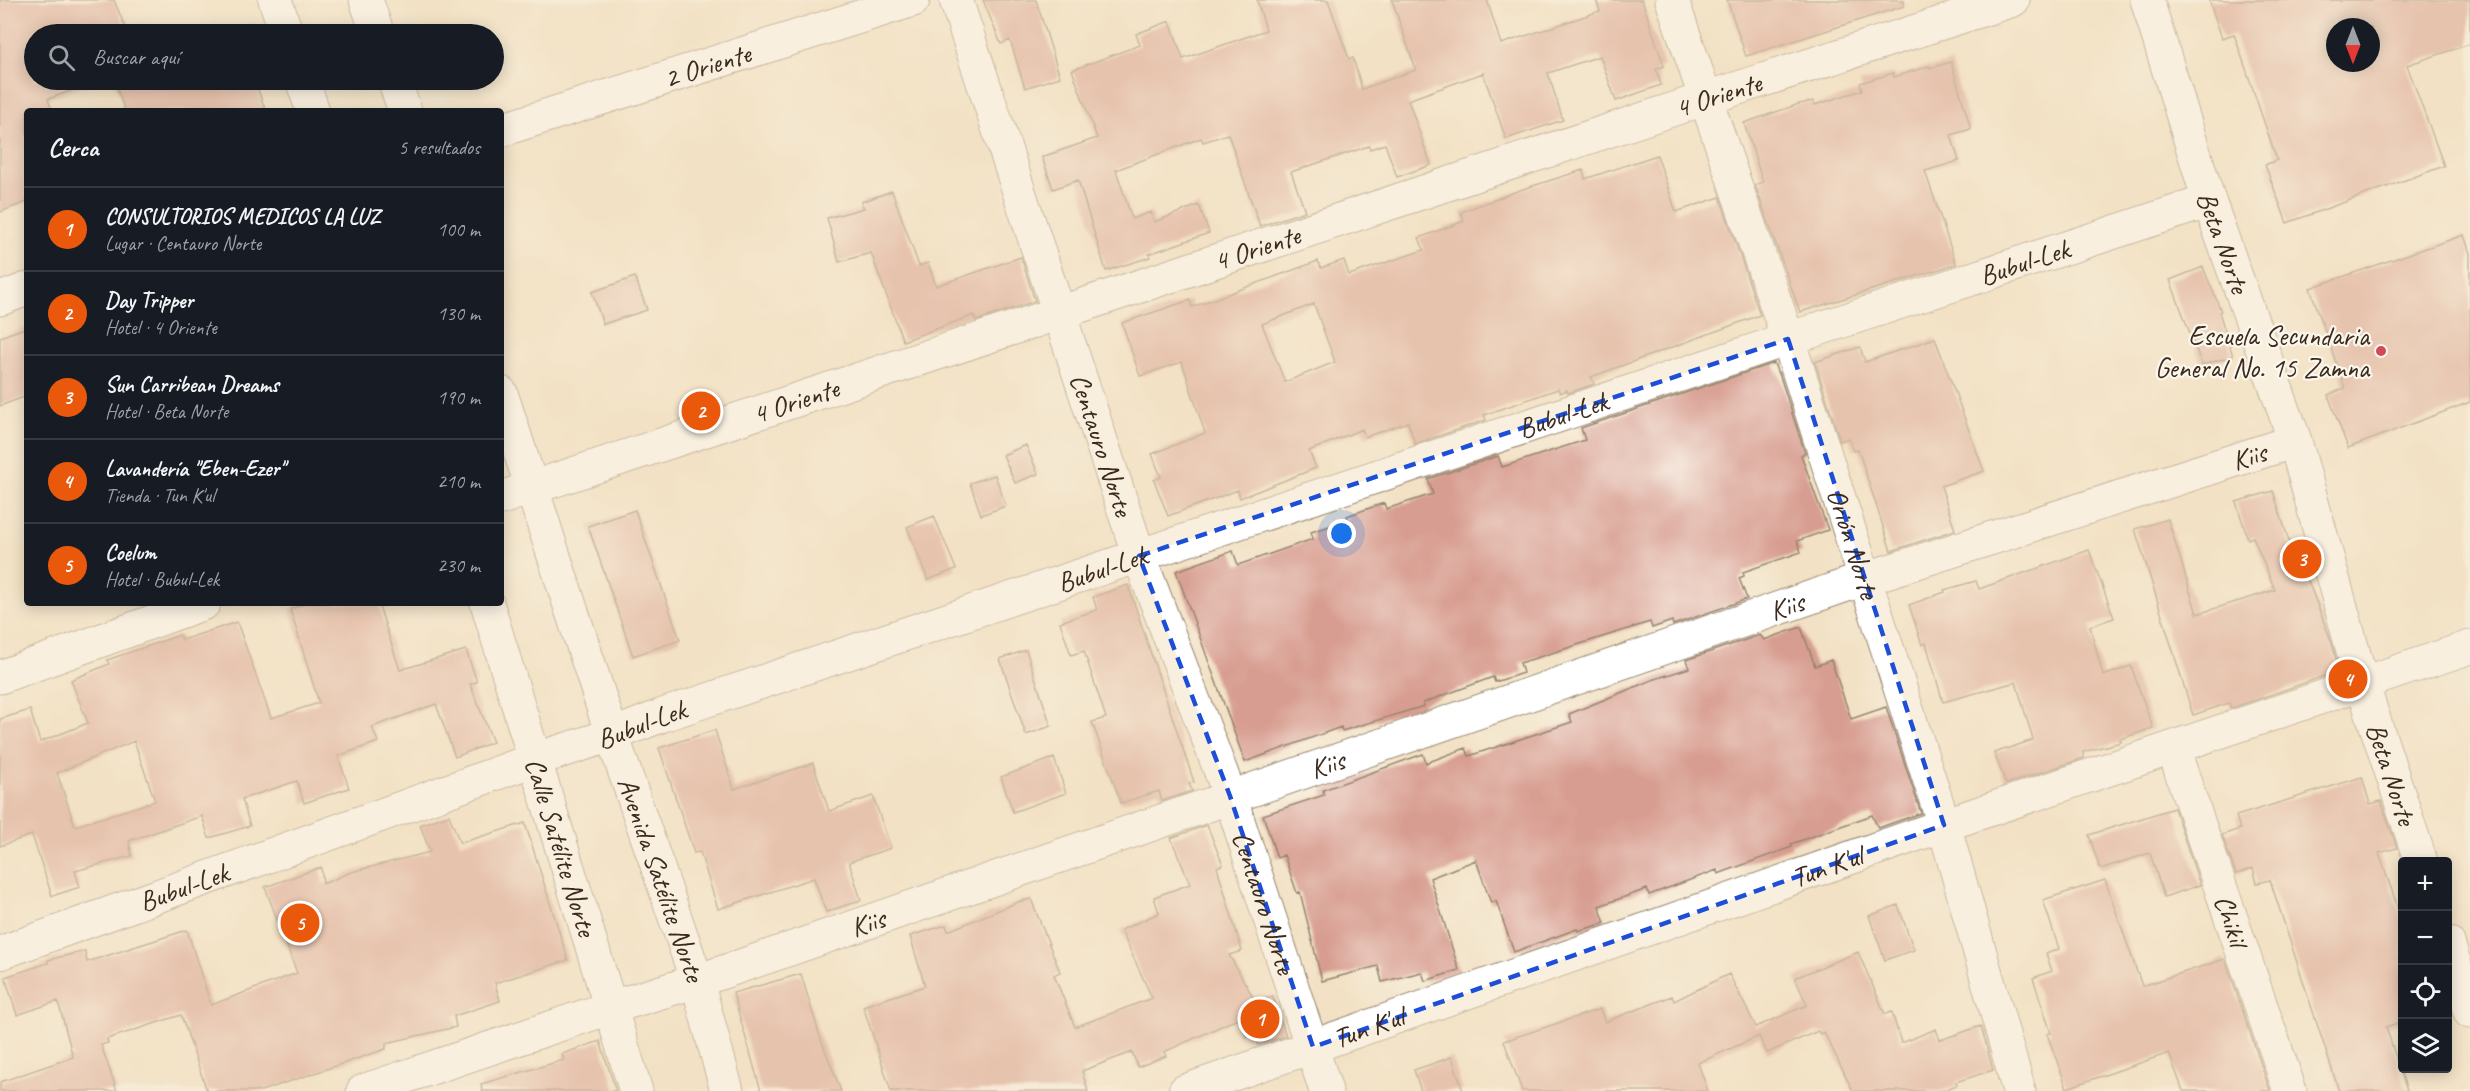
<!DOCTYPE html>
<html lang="es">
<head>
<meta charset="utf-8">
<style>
	:root { --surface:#171b24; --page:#20242c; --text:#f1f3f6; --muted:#9ea1a6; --line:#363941; --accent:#ea580c }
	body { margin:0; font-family:Caveat,sans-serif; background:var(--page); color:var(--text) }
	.controls { position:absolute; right:18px; bottom:18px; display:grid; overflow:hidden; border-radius:6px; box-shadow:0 3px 15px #0003 }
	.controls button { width:54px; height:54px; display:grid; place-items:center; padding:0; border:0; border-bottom:2px solid var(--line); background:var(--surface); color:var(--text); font:30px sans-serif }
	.compass { position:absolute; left:2326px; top:18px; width:54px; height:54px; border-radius:50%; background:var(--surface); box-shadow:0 3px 15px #0003; rotate:180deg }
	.you { position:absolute; left:1342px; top:534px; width:21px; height:21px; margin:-15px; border:4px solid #fff; border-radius:50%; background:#1a73e8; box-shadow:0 0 0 9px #1a73e833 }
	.badge { display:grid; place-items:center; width:39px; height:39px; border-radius:50%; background:var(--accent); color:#fff; font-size:20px; font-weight:700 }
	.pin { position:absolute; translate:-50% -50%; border:3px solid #fff; box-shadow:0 2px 6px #0006 }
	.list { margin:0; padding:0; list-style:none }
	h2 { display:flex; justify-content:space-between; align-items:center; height:78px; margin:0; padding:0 24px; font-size:26px }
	h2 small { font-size:20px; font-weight:400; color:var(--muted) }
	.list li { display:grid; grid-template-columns:39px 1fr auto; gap:18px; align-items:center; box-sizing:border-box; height:84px; padding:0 24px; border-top:2px solid var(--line) }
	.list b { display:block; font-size:22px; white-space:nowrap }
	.list p { margin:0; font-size:20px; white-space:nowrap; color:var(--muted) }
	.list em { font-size:20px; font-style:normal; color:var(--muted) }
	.icon { flex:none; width:33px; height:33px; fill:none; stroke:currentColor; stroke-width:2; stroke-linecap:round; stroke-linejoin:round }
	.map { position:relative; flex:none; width:2470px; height:1091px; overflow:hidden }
	.search { position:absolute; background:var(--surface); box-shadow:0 3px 15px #0003; left:24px; top:24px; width:480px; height:66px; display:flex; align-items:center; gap:15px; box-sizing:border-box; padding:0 21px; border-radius:33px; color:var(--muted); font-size:22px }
	.panel { position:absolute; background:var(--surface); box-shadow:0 3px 15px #0003; left:24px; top:108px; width:480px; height:498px; border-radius:6px }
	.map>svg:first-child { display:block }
	.building { fill:#d89d91; fill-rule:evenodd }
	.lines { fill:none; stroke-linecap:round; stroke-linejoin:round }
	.minor-casing { stroke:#968671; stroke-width:35 }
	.minor { stroke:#fff; stroke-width:33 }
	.marked { fill:none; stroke:#1d4ed8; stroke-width:4.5; stroke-dasharray:12 8; stroke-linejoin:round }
	.poi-dot { fill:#d1495b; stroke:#fbf7ec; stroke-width:2 }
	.labels { text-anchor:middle; stroke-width:4.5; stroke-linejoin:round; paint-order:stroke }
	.street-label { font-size:28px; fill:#3b2a1e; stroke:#fbf7ec }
	.poi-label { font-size:28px; fill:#3b2a1e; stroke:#fbf7ec; text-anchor:end }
</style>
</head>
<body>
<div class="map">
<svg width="2470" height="1091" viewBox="0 0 2470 1091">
	<rect width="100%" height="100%" fill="#fbf7ec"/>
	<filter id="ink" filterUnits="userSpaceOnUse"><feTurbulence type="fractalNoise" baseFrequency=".0167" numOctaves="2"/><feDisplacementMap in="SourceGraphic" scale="12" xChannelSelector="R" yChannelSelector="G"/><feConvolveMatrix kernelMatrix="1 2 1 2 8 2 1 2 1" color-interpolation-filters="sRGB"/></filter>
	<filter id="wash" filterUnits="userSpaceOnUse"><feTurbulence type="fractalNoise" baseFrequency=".008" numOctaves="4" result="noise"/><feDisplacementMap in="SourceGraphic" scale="24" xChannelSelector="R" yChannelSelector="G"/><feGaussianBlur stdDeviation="1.35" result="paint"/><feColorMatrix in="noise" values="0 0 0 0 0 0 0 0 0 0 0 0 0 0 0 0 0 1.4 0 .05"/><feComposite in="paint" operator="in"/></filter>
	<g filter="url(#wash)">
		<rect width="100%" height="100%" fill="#f2e1c4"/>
		<g id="blocks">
			<path class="building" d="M0 0H114L128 34H34V80H102L48 99 52 111H27V202L0 212Z
				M983 0H1036L1060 77 1025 88 1010 40 1001 44Z
				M1257 0H1328L1349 59 1353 58 1362 89 1416 70 1392 0H1487L1501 44 1600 11 1596 0H1642L1664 66 1656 69 1661 85 1616 101 1600 56 1548 73 1563 120 1506 139 1483 73 1408 100 1431 165 1397 177 1385 144 1370 149 1369 146 1291 172 1305 211 1260 226 1228 134 1203 142 1201 138 1116 170 1132 219 1151 212 1154 222 1199 205 1209 233 1149 254 1150 257 1106 271 1078 180 1053 189 1042 157 1097 138 1072 70 1140 45 1136 34 1170 21 1183 59 1266 30Z
				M1727 0H1904V6L1746 56Z
				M2209 0H2470V44L2407 65 2444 166 2287 223 2265 165 2277 160 2234 34 2222 38ZM2335 27H2371V63H2335Z
				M252 23 256 34H220Z
				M1951 62 1971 129 1951 135 1959 161 1925 171 1956 264 1800 312 1755 185 1763 182 1744 123 1799 104 1813 101 1815 105 1862 90 1860 83 1893 73 1894 77 1929 66 1930 68Z
				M114 80H254L266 111H125Z
				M1657 155 1676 212 1720 197 1760 315 1591 377 1594 384 1568 393 1567 390 1560 393 1558 389 1484 415 1486 420 1415 444 1408 422 1365 437 1362 429 1309 451 1316 468 1240 498 1238 490 1168 516 1154 480 1161 477 1152 454 1205 433 1182 362 1140 376 1122 323 1190 300 1192 307 1318 261 1321 268 1344 260 1349 275 1424 250 1419 238 1464 221 1461 212 1520 190 1583 170 1585 179ZM1314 304 1335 362 1285 382 1262 324Z
				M892 191 919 266 928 263 936 286 1021 257 1035 301 976 321 974 315 903 341 871 253 839 262 827 218 864 208 861 202Z
				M2464 235 2470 253V402L2348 448 2328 395 2345 388 2310 288Z
				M2203 267 2221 311 2219 312 2233 356 2202 365 2170 280Z
				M635 277 647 310 603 324 592 292Z
				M27 327V396L0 406V337Z
				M1935 338 1984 471 1941 486 1955 530 1891 551 1858 449 1853 451 1849 438 1840 441 1815 362 1860 347 1865 362Z
				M1774 363 1778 374 1779 373 1805 453 1801 455 1828 530 1797 541 1801 552 1743 572 1744 576 1739 578 1747 599 1673 625 1672 621 1652 628 1650 622 1520 663 1523 673 1495 682 1493 677 1423 703 1424 706 1342 731 1341 727 1245 762 1176 571 1233 551 1238 565 1313 539 1311 532 1349 520 1347 516 1384 503 1386 509 1433 494 1428 479 1498 456 1502 467 1585 440 1581 428Z
				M1026 445 1038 474 1015 483 1003 455Z
				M995 475 1006 506 981 515 970 483Z
				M2273 491 2293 554 2297 552 2332 643 2339 671 2235 707 2231 708 2229 703 2193 715 2135 529 2168 519 2197 614 2275 590 2253 537 2248 539 2236 502Z
				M635 510 680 640 633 656 588 526Z
				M934 516 956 569 928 580 907 527Z
				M2089 550 2114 618 2090 626 2103 676 2131 666 2153 728 2120 739 2121 742 2083 752 2084 758 2006 784 1994 753 2033 740 2016 682 1943 702 1926 643 1922 645 1909 605 1945 592 1944 590 1976 581 1979 589Z
				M1128 585 1194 782 1189 783 1192 791 1162 801 1159 791 1121 803 1092 722 1106 718 1084 651 1071 655 1060 622 1097 610 1093 597Z
				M307 603H378L400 670 466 650 477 682 470 684 493 742 455 757 436 704 372 727 378 742 338 756 349 788 304 803 297 781 242 799 250 826 209 838 202 816 129 841 132 856 75 871 80 887 52 896 32 835 0 846V719L30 710 40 742 88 723 71 680 109 664 107 660 180 635 182 640 237 622 271 718 319 703 290 609ZM134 741 155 801 75 826 57 773Z
				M1801 627 1815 666 1831 660 1851 719 1886 707 1921 813 1878 828 1872 815 1791 844 1792 847 1718 874 1717 870 1649 895 1647 889 1599 906 1605 923 1578 931 1577 929 1514 952 1496 901 1491 903 1476 860 1430 878 1459 970 1425 981 1422 972 1382 982 1378 966 1322 981 1300 892 1297 893 1284 855 1277 858 1263 815 1324 795 1323 790 1423 754 1426 763 1466 748 1469 756 1572 722 1569 714 1652 680 1689 668 1686 660 1760 635 1764 640Z
				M1026 650 1051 726 1026 735 1000 659Z
				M715 730 734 789 813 763 829 811 873 796 891 848 849 862 861 900 826 912 814 878 718 909 700 852 694 853 659 748Z
				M1054 758 1066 793 1013 812 1001 777Z
				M2362 777 2370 804 2381 801 2397 848 2379 853 2403 923V1021L2386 1027 2407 1091H2339L2270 880 2257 883 2253 868 2236 874 2222 835 2240 829 2236 816Z
				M2174 808 2200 885 2164 897 2150 853 2100 869 2089 835Z
				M449 815 460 843 525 823 568 960 495 983 500 1001 454 1016 456 1027 386 1043V1049L261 1091H207L181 1015 107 1039 108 1043 101 1045 117 1091H0V1082L73 1057 58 1001 17 1015 5 977 48 963V960L85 951 87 962 187 930 211 1005 297 973 265 887 321 867 323 884 351 872 430 852 420 825Z
				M1207 825 1223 865 1217 867 1242 951 1229 955 1256 1002 1273 996 1286 1036 1258 1045 1256 1035 1246 1037 1239 1018 1164 1052 1166 1056 1138 1067 1132 1052 1082 1071 1088 1091H891L863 1006 925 986 910 936 946 925 948 931 1023 900V901L1031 899 1060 972 1054 975 1075 1027 1152 998 1121 930 1159 913 1154 897 1190 884 1171 838Z
				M2105 880 2142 986 2225 959 2270 1091H2183L2169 1053 2067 1088 2047 1034 2051 1033 2033 978 2052 971 2046 954 2059 949 2043 900Z
				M1898 905 1914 950 1885 960 1869 916Z
				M1858 952 1885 1014 1892 1012 1901 1043 1936 1029 1940 1040 1981 1026 1993 1070 1956 1082 1957 1085 1941 1091H1853L1824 1032 1820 1034 1818 1031 1767 1053 1759 1036 1698 1063 1708 1091H1522L1504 1041 1600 1009 1605 1022 1672 996 1674 1001 1729 974 1756 1027 1807 1005 1795 978Z
				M801 974 820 1037 841 1091H761L733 993Z
				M600 1041 616 1091H482L481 1084 564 1060 562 1054Z
				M1452 1057 1463 1091H1421L1414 1070Z"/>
		</g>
	</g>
	<g filter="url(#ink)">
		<use href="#blocks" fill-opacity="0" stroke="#968671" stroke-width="1.5"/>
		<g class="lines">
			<defs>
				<g id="minor">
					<path d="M275 0 287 34"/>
					<path d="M366 0 378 34"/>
					<path id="s1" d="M956 0 1139 556 1230 796 1326 1091"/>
					<path id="s2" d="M1672 0 1788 339 1944 825 2019 1091"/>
					<path id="s3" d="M2147 0 2209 201 2295 441 2362 683 2421 862"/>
					<path d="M302 80 313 111"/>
					<path d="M394 80 405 111"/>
					<path id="s4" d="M501 130 913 0"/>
					<path d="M0 299 27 289"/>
					<path id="s5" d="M501 393 612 735 697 981 727 1091"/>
					<path id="s6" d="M501 498 1707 98 2013 0"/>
					<path id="s7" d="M487 603 636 1091"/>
					<path d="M0 677 204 603"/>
					<path id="s8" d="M2173 748 2290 1091"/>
					<path d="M2448 943 2470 1012"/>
					<path id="s9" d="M0 953 536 759 612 735 663 715 1788 339 2209 201"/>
					<path id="s10" d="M363 1091 612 1007 697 981 1864 579 2295 441"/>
					<path id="s11" d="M1185 1091 1944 825 2470 647"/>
				</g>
			</defs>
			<use href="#minor" class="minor-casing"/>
			<use href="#minor" class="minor"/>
		</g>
	</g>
	<path d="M0 0H2470V1091H0ZM1788 339 1944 825 1313 1047 1230 796 1139 556Z" fill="#f2e1c4" fill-opacity=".55" fill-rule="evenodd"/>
	<path class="marked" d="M1788 339 1944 825 1313 1047 1230 796 1139 556Z"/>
	<circle class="poi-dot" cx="2381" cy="351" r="6"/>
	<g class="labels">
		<g class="street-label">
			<text dy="10" stroke="none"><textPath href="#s4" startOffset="216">2 Oriente</textPath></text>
			<text dy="10" stroke="none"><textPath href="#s6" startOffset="1282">4 Oriente</textPath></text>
			<text dy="10" stroke="none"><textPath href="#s3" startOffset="254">Beta Norte</textPath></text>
			<text dy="10" stroke="none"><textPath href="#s6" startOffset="796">4 Oriente</textPath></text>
			<text dy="10" stroke="none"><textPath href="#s9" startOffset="2139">Bubul-Lek</textPath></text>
			<text dy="10" stroke="none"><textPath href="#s6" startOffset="310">4 Oriente</textPath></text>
			<text dy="10" stroke="none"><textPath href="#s9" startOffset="1653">Bubul-Lek</textPath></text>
			<text dy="10" stroke="none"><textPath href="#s1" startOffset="468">Centauro Norte</textPath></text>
			<text dy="10" stroke="none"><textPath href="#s10" startOffset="1990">Kiis</textPath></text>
			<text dy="10" stroke="none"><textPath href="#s2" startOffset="573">Orión Norte</textPath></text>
			<text dy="10" stroke="none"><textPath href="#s9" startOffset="1167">Bubul-Lek</textPath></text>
			<text dy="10" stroke="none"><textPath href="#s10" startOffset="1504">Kiis</textPath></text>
			<text dy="10" stroke="none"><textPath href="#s9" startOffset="681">Bubul-Lek</textPath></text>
			<text dy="10" stroke="none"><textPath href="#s10" startOffset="1018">Kiis</textPath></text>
			<text dy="10" stroke="none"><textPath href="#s3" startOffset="812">Beta Norte</textPath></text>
			<text dy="10" stroke="none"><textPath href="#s7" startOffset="255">Calle Satélite Norte</textPath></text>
			<text dy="10" stroke="none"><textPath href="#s11" startOffset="680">Tun K'ul</textPath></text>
			<text dy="10" stroke="none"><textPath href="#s5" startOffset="512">Avenida Satélite Norte</textPath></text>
			<text dy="10" stroke="none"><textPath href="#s9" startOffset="195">Bubul-Lek</textPath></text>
			<text dy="10" stroke="none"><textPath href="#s1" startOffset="954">Centauro Norte</textPath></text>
			<text dy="10" stroke="none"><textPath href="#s8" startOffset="182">Chikil</textPath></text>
			<text dy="10" stroke="none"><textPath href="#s10" startOffset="532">Kiis</textPath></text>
			<text dy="10" stroke="none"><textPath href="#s11" startOffset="194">Tun K'ul</textPath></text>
		</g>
		<g class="poi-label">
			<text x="2369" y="345">Escuela Secundaria<tspan x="2369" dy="32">General No. 15 Zamna</tspan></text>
		</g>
	</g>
</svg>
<div class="controls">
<button>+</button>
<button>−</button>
<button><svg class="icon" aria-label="locate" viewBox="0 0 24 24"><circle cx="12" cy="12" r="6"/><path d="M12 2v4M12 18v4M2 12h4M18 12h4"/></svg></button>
<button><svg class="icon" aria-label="layers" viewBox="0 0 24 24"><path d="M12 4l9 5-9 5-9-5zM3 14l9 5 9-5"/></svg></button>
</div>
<svg class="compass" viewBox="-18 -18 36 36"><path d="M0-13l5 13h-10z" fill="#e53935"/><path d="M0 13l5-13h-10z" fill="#9ea1a6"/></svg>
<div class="you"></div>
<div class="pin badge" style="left:1260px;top:1019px">1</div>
<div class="pin badge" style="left:701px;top:411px">2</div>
<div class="pin badge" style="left:2302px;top:559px">3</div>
<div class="pin badge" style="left:2348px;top:679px">4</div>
<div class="pin badge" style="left:300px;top:923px">5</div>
<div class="search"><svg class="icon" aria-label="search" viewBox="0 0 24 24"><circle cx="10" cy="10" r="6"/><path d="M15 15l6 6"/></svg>Buscar aquí</div>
<section class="panel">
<h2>Cerca<small>5 resultados</small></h2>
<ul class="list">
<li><span class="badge">1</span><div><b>CONSULTORIOS MEDICOS LA LUZ</b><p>Lugar · Centauro Norte</p></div><em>100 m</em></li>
<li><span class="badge">2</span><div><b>Day Tripper</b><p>Hotel · 4 Oriente</p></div><em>130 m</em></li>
<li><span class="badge">3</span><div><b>Sun Carribean Dreams</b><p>Hotel · Beta Norte</p></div><em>190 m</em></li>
<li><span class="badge">4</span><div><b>Lavandería &quot;Eben-Ezer&quot;</b><p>Tienda · Tun K'ul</p></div><em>210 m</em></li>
<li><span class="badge">5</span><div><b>Coelum</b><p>Hotel · Bubul-Lek</p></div><em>230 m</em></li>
</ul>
</section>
</div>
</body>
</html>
